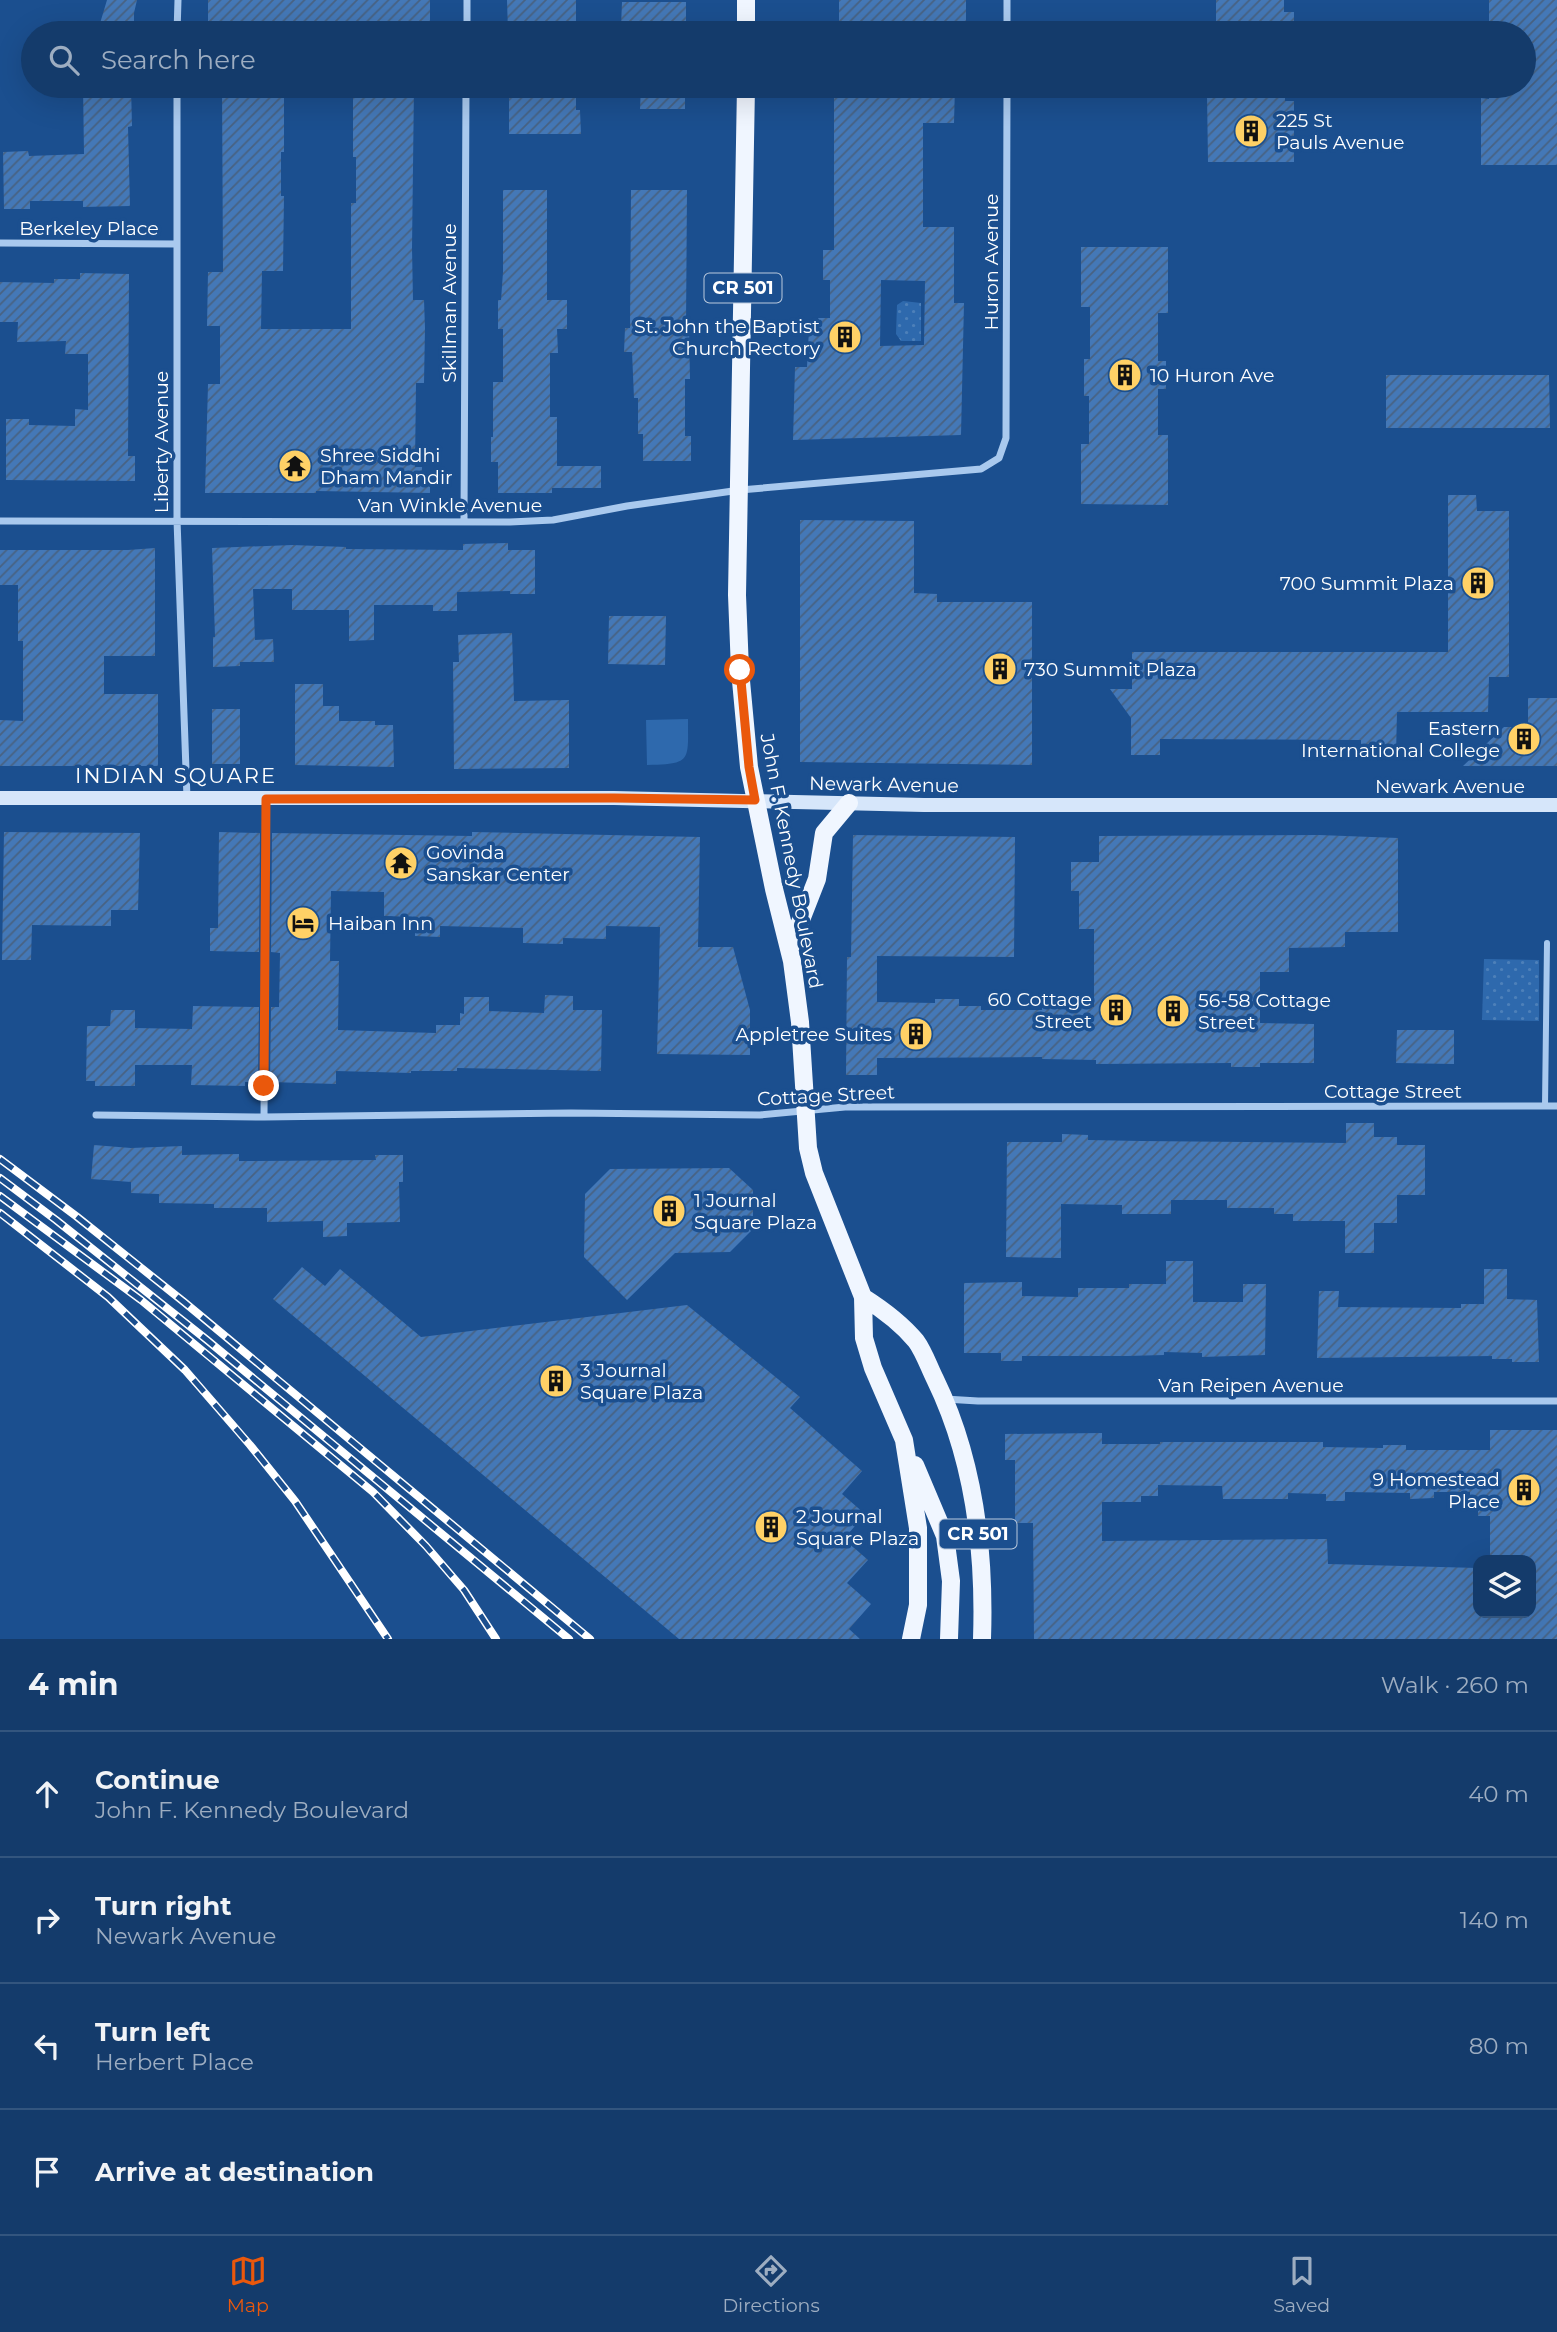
<!DOCTYPE html>
<html lang="en">
<head>
<meta charset="utf-8">
<style>
	:root { --surface:#143b6b; --page:#1d4271; --text:#f1f3f6; --muted:#9dadc1; --line:#33557e; --accent:#ea580c }
	body { margin:0; font-family:Montserrat,sans-serif; background:var(--page); color:var(--text) }
	.controls { position:absolute; right:21px; bottom:21px; display:grid; overflow:hidden; border-radius:14px; box-shadow:0 7px 28px #0002 }
	.controls button { width:63px; height:63px; display:grid; place-items:center; padding:0; border:0; border-bottom:2px solid var(--line); background:var(--surface); color:var(--text); font:35px sans-serif }
	.stop { position:absolute; width:21px; height:21px; margin:-16px; border:5px solid #ea580c; border-radius:50%; background:#fff }
	.stop.end { background:#ea580c; border-color:#fff; box-shadow:0 2px 7px #0008 }
	.list { margin:0; padding:0; list-style:none }
	h2 { display:flex; justify-content:space-between; align-items:center; height:91px; margin:0; padding:0 28px; font-size:30px }
	h2 small { font-size:23px; font-weight:400; color:var(--muted) }
	.list li { display:grid; grid-template-columns:46px 1fr auto; gap:21px; align-items:center; box-sizing:border-box; height:126px; padding:0 28px; border-top:2px solid var(--line) }
	.list b { display:block; font-size:26px; white-space:nowrap }
	.list p { margin:0; font-size:23px; white-space:nowrap; color:var(--muted) }
	.list em { font-size:23px; font-style:normal; color:var(--muted) }
	.icon { flex:none; width:38px; height:38px; fill:none; stroke:currentColor; stroke-width:2; stroke-linecap:round; stroke-linejoin:round }
	.map { position:relative; flex:none; width:1557px; height:1639px; overflow:hidden }
	.search { position:absolute; background:var(--surface); box-shadow:0 7px 28px #0002; left:21px; right:21px; top:21px; height:77px; display:flex; align-items:center; gap:18px; box-sizing:border-box; padding:0 24px; border-radius:38px; color:var(--muted); font-size:26px }
	.sheet { height:595px; background:var(--surface) }
	nav { display:flex; justify-content:space-around; align-items:center; box-sizing:border-box; height:98px; border-top:2px solid var(--line); background:var(--surface); font-size:19px; color:var(--muted) }
	nav a { display:grid; justify-items:center; gap:4px }
	nav .on { color:var(--accent) }
	.map>svg:first-child { display:block }
	.grass { fill:#2e69ad }
	.park { fill:url(#park-dots) }
	.building { fill:url(#building-hatch); fill-rule:evenodd }
	.lines { fill:none; stroke-linecap:round; stroke-linejoin:round }
	.pedestrian { stroke:#a9c9ee; stroke-width:6 }
	.minor { stroke:#a9c9ee; stroke-width:7 }
	.secondary { stroke:#d6e6fa; stroke-width:14 }
	.primary { stroke:#f0f6ff; stroke-width:18 }
	.rail-casing { stroke:#fff; stroke-width:8 }
	.rail { stroke:#1b4f8f; stroke-width:5; stroke-dasharray:16; stroke-linecap:butt }
	.route { stroke:#ea580c; stroke-width:9 }
	.labels { text-anchor:middle; stroke-width:7; stroke-linejoin:round; paint-order:stroke }
	.shield { fill:#1b4f8f; stroke:#bbcadd; stroke-width:2 }
	.shield-label { font-size:18px; font-weight:bold; fill:#fff }
	.poi-label { font-size:19px; fill:#fff; stroke:#1b4f8f; text-anchor:start }
	.street-label { font-size:19px; fill:#fff; stroke:#1b4f8f }
	.neighbourhood-label { font-size:21px; letter-spacing:2px; fill:#fff; stroke:#1b4f8f }
</style>
</head>
<body>
<div class="map">
<svg width="1557" height="1639" viewBox="0 0 1557 1639">
	<defs>
		<pattern id="park-dots" width="8" height="8" patternUnits="userSpaceOnUse" patternTransform="scale(1.75)"><rect width="8" height="8" fill="#2e69ad"/><path d="M2 2h.1M6 6h.1" fill="none" stroke="#4d80b9" stroke-width="1.8" stroke-linecap="round"/></pattern>
		<pattern id="building-hatch" width="6" height="6" patternUnits="userSpaceOnUse" patternTransform="scale(1.75)"><rect width="6" height="6" fill="#4478b7"/><path d="M-1 1l2-2M0 6l6-6M5 7l2-2" fill="none" stroke="#486282"/></pattern>
	</defs>
	<rect width="100%" height="100%" fill="#1b4f8f"/>
	<path class="grass" d="M688 719C688 761 692 764 647 765L646 720Z"/>
	<path class="park" d="M903 301 921 303V341H901L896 334 897 305Z
		M1484 959 1539 960V1021L1482 1020Z"/>
	<path class="building" d="M107 0H137L134 13V33H107V30H98Z
		M208 0H430V27H425V33H208Z
		M507 0H576V33H508Z
		M839 0H966V33H839Z
		M1216 0H1284V12H1294V33H1216Z
		M1489 0H1557V165H1481V98L1489 99V86H1524V33H1489Z
		M622 2H686V33H645V26H621Z
		M83 86H131L132 126 128 127 130 206 83 207V201H30V209H4L3 152 28 151 29 156 84 154Z
		M222 86H284V152H281V196H284L283 271H262L261 329H351V203H356V157H353V86H414L412 248 413 300H424L425 328 424 383H416L415 467H422V474H430V493L316 491V493H205L208 384H220V326H207L208 272H223Z
		M509 86H576V110H580L581 134H509Z
		M641 86H685V109H640Z
		M839 86H955L954 123H923V227H954V303H964L961 435 793 440 795 367H807L809 329H813V320H818V318H830V280H823V250H834V93H839ZM881 280 925 281 924 345 880 346Z
		M1216 86H1285V101H1294V162H1208L1207 95H1216Z
		M503 190H547V300H567V329H557L558 353H550V417H557V466H601V488H552V493H498V462H491V437H493V382H503V329H498V300H501L503 272Z
		M631 190H687L686 328H689L690 379H685V436H691V461H643V434H638V398H634L632 352H624L625 328H630Z
		M1081 247H1168V313H1158V361H1166V389H1158V435H1168V505L1081 504V444H1089V396H1084V359H1090V307H1081Z
		M80 273 129 274 128 456H135V481L6 480V419H29V425L75 426V409L88 410V354H65L66 341 17 342 18 322H0V282L54 283V279H80Z
		M1386 375H1549L1550 428H1386Z
		M1448 495H1476L1477 511H1509V677H1489L1488 712H1397L1396 755H1361V740L1160 739V755H1131V718L1110 689H1132V652H1448Z
		M800 520 914 521V593L937 594V602H1032V765L800 762Z
		M508 543V550H535V594H510V591L457 592V611H433V605H374V640L349 641V610H292V589H253L255 640 273 639 274 662H240V666L213 667V637H215L212 548 292 545 346 547V549L463 550V544Z
		M155 548V656H104V694H158V766H0V720L23 721V641H18V585H0V550H128Z
		M609 616H666L665 665 608 664Z
		M512 633 514 701 569 700V768L454 769 453 662H459L458 635Z
		M295 684H323V706H339V721H375V725H393L394 767 295 765Z
		M1528 698H1557V766H1463L1504 727H1528Z
		M212 709H240V764H212Z
		M4 832 140 833 138 910H111V926L32 925 31 960H2Z
		M219 832 260 833 259 952 210 951V928H218Z
		M472 832 700 837 698 947H733L750 1010V1055L657 1054 660 927 606 926V939L563 938V944L523 943V928L440 926V937L415 936V917L384 916V892L331 891 330 961H339L338 1030 436 1033V1025H460V1013L464 1014V997H489V1011L544 1013 545 995 573 996V1010H602L601 1071 457 1068V1071H411V1073L336 1071V1084L270 1082 271 1007H279L280 953 271 952 272 833 472 836Z
		M853 835 1015 837 1014 957 877 956V1002L935 1003V999H959V1006H981V1010H1042V1006L1094 1007V929H1079V891H1071V862H1099V836L1319 835 1398 838V932H1345V947L1289 948V972H1260V1023L1314 1024V1063H1260V1067H1231V1063L1096 1064V1060L1042 1059V1057L877 1058V1075H846L847 957H851Z
		M193 1006 259 1007 258 1082H245V1086L191 1085 192 1065H135V1086H95V1081H86L87 1026H110L111 1010H135V1028L192 1029Z
		M1397 1030H1454V1064L1396 1063Z
		M1346 1123H1374V1137H1397V1145H1425V1195H1397V1223H1374V1253H1345V1221H1293V1214H1274V1208H1227V1200H1171V1214H1122V1205L1061 1204V1258L1006 1257 1007 1142H1062V1134L1088 1135V1140L1142 1141 1346 1143Z
		M94 1145 131 1148 182 1146V1155L239 1154V1161L376 1160 375 1155H403V1182H399L400 1222 347 1223V1236L323 1237V1221L267 1222V1208H214V1204L159 1203V1194L131 1193V1182L91 1179Z
		M729 1168 753 1190V1229L730 1252 675 1253 627 1300 584 1257 585 1194 610 1169Z
		M1166 1261H1193V1302H1243V1284H1266L1265 1355 1202 1357V1353L1164 1352V1355L1127 1356H1022V1361H1001V1353H964V1283L1022 1282V1296L1078 1297V1288H1129V1284H1166Z
		M302 1267 325 1286 340 1269 421 1337 687 1305 800 1397 790 1408 862 1471 842 1494 865 1514 844 1539 868 1560 847 1583 871 1604 849 1629 860 1639H679L273 1299Z
		M1484 1269H1507V1299L1537 1300 1539 1362H1512V1359H1492V1356L1317 1358 1319 1291H1339L1338 1307 1461 1308V1304H1484Z
		M1490 1430H1557V1639H1034L1033 1523H1015V1460H1005V1434L1102 1433V1444H1160V1442H1323V1447L1383 1448V1445H1406V1450H1490ZM1158 1485 1222 1486 1223 1499H1288V1493L1326 1494V1501H1345V1492L1410 1493V1499L1434 1498V1492H1470V1509H1478V1516H1490V1560H1531V1613H1478V1568L1328 1564 1327 1539 1102 1541V1502H1141V1496H1158Z"/>
	<g class="lines">
		<path class="pedestrian" d="M1545 1106 1547 943"/>
		<path class="minor" d="M177 33 178 0
			M467 33V0
			M1007 33V0
			M177 86V520L187 798
			M0 243 177 244
			M0 521 510 522 553 520 627 506 740 490 981 469 999 458 1006 438 1007 86
			M464 521 466 86
			M96 1115 264 1117 571 1113 760 1115 845 1107 1557 1106
			M264 1117 266 799
			M945 1399 978 1401H1557"/>
		<path class="secondary" d="M0 798H614L924 805H1557"/>
		<path class="primary" d="M746 33V0
			M746 86 737 595 740 670 749 767 774 889 792 961 800 1022 808 1148 814 1173 863 1297 864 1338 873 1368 904 1440 918 1528V1605L911 1639
			M790 948 817 879 824 833 849 803
			M863 1297C882 1309 901 1323 916 1341 924 1352 929 1367 935 1379 974 1459 985 1551 982 1639
			M915 1465 945 1536 951 1581 949 1639"/>
		<defs>
			<path id="rail" d="M0 1159 76 1216 184 1302 590 1639
				M0 1178 56 1220 207 1340 569 1639
				M0 1196 141 1300 373 1492 426 1546 464 1590 496 1639
				M0 1213 108 1297 185 1370 250 1445 295 1501 388 1639"/>
		</defs>
		<use href="#rail" class="rail-casing"/>
		<use href="#rail" class="rail"/>
	</g>
	<g class="lines">
		<path class="route" d="M264 1086 266 799 614 798 755 800 749 767 740 670"/>
	</g>
	<defs>
		<symbol id="building-disc" viewBox="-11 -11 22 22"><circle r="9.5" fill="#ffd166" stroke="#1b4f8f"/><path d="M-4-6H4V6H1V3H-1V6H-4ZM-2.5-4.3h1.7v1.8h-1.7ZM.8-4.3h1.7v1.8H.8ZM-2.5-1h1.7V.8h-1.7ZM.8-1h1.7V.8H.8Z" fill="#111"/></symbol>
		<symbol id="temple-disc" viewBox="-11 -11 22 22"><circle r="9.5" fill="#ffd166" stroke="#1b4f8f"/><path d="M0-6L5-2H3V0L6.5 2.5H4V6H1.5V3h-3V6H-4V2.5H-6.5L-3 0V-2H-5Z" fill="#111"/></symbol>
		<symbol id="hotel-disc" viewBox="-11 -11 22 22"><circle r="9.5" fill="#ffd166" stroke="#1b4f8f"/><path d="M-6-4.5h1.5V1H6V5H4.5V3h-9V5H-6ZM-4 0a1.8 1.8 0 1 1 3.6 0ZM.5 0V-2.5h3Q6-2.5 6 0Z" fill="#111"/></symbol>
	</defs>
	<g fill-rule="evenodd">
		<use href="#building-disc" x="1232" y="112" width="38" height="38"/>
		<use href="#building-disc" x="826" y="318" width="38" height="38"/>
		<use href="#building-disc" x="1106" y="356" width="38" height="38"/>
		<use href="#temple-disc" x="276" y="447" width="38" height="38"/>
		<use href="#building-disc" x="1459" y="564" width="38" height="38"/>
		<use href="#building-disc" x="981" y="650" width="38" height="38"/>
		<use href="#building-disc" x="1505" y="720" width="38" height="38"/>
		<use href="#temple-disc" x="382" y="844" width="38" height="38"/>
		<use href="#hotel-disc" x="284" y="904" width="38" height="38"/>
		<use href="#building-disc" x="1097" y="991" width="38" height="38"/>
		<use href="#building-disc" x="1154" y="992" width="38" height="38"/>
		<use href="#building-disc" x="897" y="1015" width="38" height="38"/>
		<use href="#building-disc" x="650" y="1192" width="38" height="38"/>
		<use href="#building-disc" x="537" y="1362" width="38" height="38"/>
		<use href="#building-disc" x="1505" y="1471" width="38" height="38"/>
		<use href="#building-disc" x="752" y="1508" width="38" height="38"/>
	</g>
	<g class="labels">
		<g class="shield">
			<rect x="704.5" y="273.5" width="77" height="29" rx="5"/>
			<rect x="939.5" y="1519.5" width="77" height="29" rx="5"/>
		</g>
		<g class="shield-label">
			<text x="743" y="294">CR 501</text>
			<text x="978" y="1540">CR 501</text>
		</g>
		<g class="poi-label">
			<text x="1276" y="127">225 St<tspan x="1276" dy="22">Pauls Avenue</tspan></text>
			<text x="820" y="333" text-anchor="end">St. John the Baptist<tspan x="820" dy="22">Church Rectory</tspan></text>
			<text x="1150" y="382">10 Huron Ave</text>
			<text x="320" y="462">Shree Siddhi<tspan x="320" dy="22">Dham Mandir</tspan></text>
			<text x="1454" y="590" text-anchor="end">700 Summit Plaza</text>
			<text x="1024" y="676">730 Summit Plaza</text>
			<text x="1500" y="735" text-anchor="end">Eastern<tspan x="1500" dy="22">International College</tspan></text>
			<text x="426" y="859">Govinda<tspan x="426" dy="22">Sanskar Center</tspan></text>
			<text x="328" y="930">Haiban Inn</text>
			<text x="1092" y="1006" text-anchor="end">60 Cottage<tspan x="1092" dy="22">Street</tspan></text>
			<text x="1198" y="1007">56-58 Cottage<tspan x="1198" dy="22">Street</tspan></text>
			<text x="892" y="1041" text-anchor="end">Appletree Suites</text>
			<text x="694" y="1207">1 Journal<tspan x="694" dy="22">Square Plaza</tspan></text>
			<text x="580" y="1377">3 Journal<tspan x="580" dy="22">Square Plaza</tspan></text>
			<text x="1500" y="1486" text-anchor="end">9 Homestead<tspan x="1500" dy="22">Place</tspan></text>
			<text x="796" y="1523">2 Journal<tspan x="796" dy="22">Square Plaza</tspan></text>
		</g>
		<g class="street-label">
			<text x="89" y="235">Berkeley Place</text>
			<text transform="translate(991 262) rotate(-90)" y="7">Huron Avenue</text>
			<text transform="translate(449 303) rotate(-90)" y="7">Skillman Avenue</text>
			<text transform="translate(161 442) rotate(-90)" y="7">Liberty Avenue</text>
			<text x="450" y="512">Van Winkle Avenue</text>
			<text transform="translate(884 784) rotate(1)" y="7">Newark Avenue</text>
			<text x="1450" y="793">Newark Avenue</text>
			<text transform="translate(792 861) rotate(79)" y="7">John F. Kennedy Boulevard</text>
			<text x="1393" y="1098">Cottage Street</text>
			<text transform="translate(826 1095) rotate(-3)" y="7">Cottage Street</text>
			<text x="1251" y="1392">Van Reipen Avenue</text>
		</g>
		<g class="neighbourhood-label">
			<text x="176" y="783">INDIAN SQUARE</text>
		</g>
	</g>
</svg>
<div class="controls">
<button><svg class="icon" aria-label="layers" viewBox="0 0 24 24"><path d="M12 4l9 5-9 5-9-5zM3 14l9 5 9-5"/></svg></button>
</div>
<div class="stop" style="left:740px;top:670px"></div>
<div class="stop end" style="left:264px;top:1086px"></div>
<div class="search"><svg class="icon" aria-label="search" viewBox="0 0 24 24"><circle cx="10" cy="10" r="6"/><path d="M15 15l6 6"/></svg>Search here</div>
</div>
<section class="sheet">
<h2>4 min<small>Walk · 260 m</small></h2>
<ul class="list">
<li><svg class="icon" aria-label="ahead" viewBox="0 0 24 24"><path d="M12 20V5M6 11l6-6 6 6"/></svg><div><b>Continue</b><p>John F. Kennedy Boulevard</p></div><em>40 m</em></li>
<li><svg class="icon" aria-label="right" viewBox="0 0 24 24"><path d="M7 20v-9h11M14 6l5 5-5 5"/></svg><div><b>Turn right</b><p>Newark Avenue</p></div><em>140 m</em></li>
<li><svg class="icon" aria-label="left" viewBox="0 0 24 24"><path d="M17 20v-9H6M10 6l-5 5 5 5"/></svg><div><b>Turn left</b><p>Herbert Place</p></div><em>80 m</em></li>
<li><svg class="icon" aria-label="arrive" viewBox="0 0 24 24"><path d="M6 21V4h12l-3 4 3 4H6"/></svg><div><b>Arrive at destination</b></div></li>
</ul>
</section>
<nav>
<a class="on"><svg class="icon" aria-label="map" viewBox="0 0 24 24"><path d="M3 6l6-2 6 2 6-2v14l-6 2-6-2-6 2zM9 4v14M15 6v14"/></svg>Map</a>
<a><svg class="icon" aria-label="directions" viewBox="0 0 24 24"><path d="M12 3l9 9-9 9-9-9zM9 14v-3h6M13 9l2 2-2 2"/></svg>Directions</a>
<a><svg class="icon" aria-label="saved" viewBox="0 0 24 24"><path d="M7 4h10v16l-5-4-5 4z"/></svg>Saved</a>
</nav>
</body>
</html>
